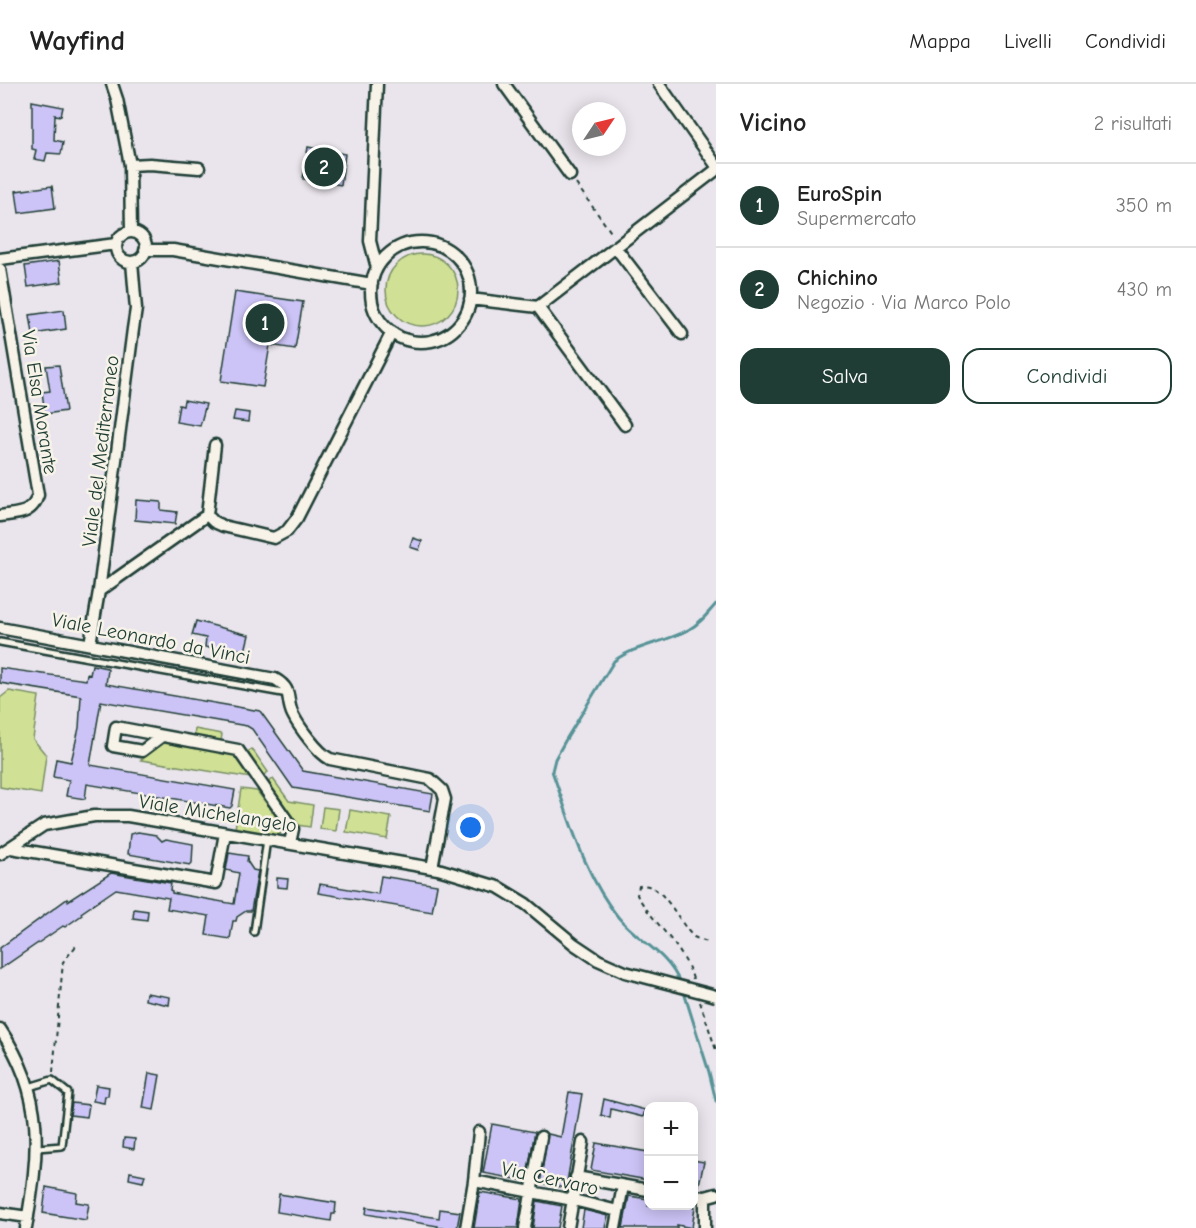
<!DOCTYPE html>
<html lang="it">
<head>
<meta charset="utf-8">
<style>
	:root { --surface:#fff; --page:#f2f2f2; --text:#222; --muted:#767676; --line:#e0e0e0; --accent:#1f3d34 }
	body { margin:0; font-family:"Comic Neue",sans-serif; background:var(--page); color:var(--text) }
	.controls { position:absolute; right:18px; bottom:18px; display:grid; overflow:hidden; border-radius:12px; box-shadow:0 3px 15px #0003 }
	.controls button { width:54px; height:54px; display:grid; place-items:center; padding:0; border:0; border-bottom:2px solid var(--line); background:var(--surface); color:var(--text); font:30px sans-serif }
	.compass { position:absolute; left:572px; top:18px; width:54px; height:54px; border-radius:50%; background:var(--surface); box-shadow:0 3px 15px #0003; rotate:55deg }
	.you { position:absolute; left:471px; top:744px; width:21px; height:21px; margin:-15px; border:4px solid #fff; border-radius:50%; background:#1a73e8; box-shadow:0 0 0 9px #1a73e833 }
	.badge { display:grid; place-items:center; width:39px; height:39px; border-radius:50%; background:var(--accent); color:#fff; font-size:20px; font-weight:700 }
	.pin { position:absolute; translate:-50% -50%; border:3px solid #fff; box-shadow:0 2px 6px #0006 }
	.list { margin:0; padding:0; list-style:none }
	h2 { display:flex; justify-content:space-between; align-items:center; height:78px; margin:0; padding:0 24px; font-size:26px }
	h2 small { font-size:20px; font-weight:400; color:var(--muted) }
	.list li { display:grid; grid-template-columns:39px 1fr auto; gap:18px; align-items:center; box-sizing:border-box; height:84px; padding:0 24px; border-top:2px solid var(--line) }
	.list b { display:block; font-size:22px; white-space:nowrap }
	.list p { margin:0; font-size:20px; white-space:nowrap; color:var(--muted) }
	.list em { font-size:20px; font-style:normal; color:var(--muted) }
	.actions { display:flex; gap:12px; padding:18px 24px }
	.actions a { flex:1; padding:14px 0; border:2px solid var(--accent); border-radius:18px; text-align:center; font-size:21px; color:var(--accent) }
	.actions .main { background:var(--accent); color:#fff }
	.map { position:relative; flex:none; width:716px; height:1144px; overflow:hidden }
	header { display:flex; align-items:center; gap:36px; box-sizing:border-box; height:84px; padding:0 30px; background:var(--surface); border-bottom:2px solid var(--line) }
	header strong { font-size:28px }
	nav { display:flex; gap:33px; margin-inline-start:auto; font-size:21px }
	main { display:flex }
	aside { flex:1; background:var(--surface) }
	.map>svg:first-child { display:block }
	.green { fill:#d0e195; stroke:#788f64; stroke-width:1.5 }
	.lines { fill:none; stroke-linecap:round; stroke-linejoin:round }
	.stream { stroke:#579397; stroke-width:3 }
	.building { fill:#ccc4f6; stroke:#1f3d34; stroke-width:1.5 }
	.service-casing { stroke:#1f3d34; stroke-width:10 }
	.minor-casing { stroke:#1f3d34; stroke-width:15 }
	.path { stroke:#1f3d34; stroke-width:2; stroke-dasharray:4.5 4.5; stroke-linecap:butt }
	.service { stroke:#f7f3e8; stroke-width:5 }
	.minor { stroke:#f7f3e8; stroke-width:10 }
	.minor-bridge-casing { stroke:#1f3d34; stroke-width:15; stroke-linecap:butt }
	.minor-bridge { stroke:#f7f3e8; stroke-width:10 }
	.labels { text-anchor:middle; stroke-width:5; stroke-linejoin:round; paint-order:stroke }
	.street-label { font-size:20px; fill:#1f3d34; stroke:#f7f3e8 }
</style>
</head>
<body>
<header>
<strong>Wayfind</strong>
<nav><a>Mappa</a><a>Livelli</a><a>Condividi</a></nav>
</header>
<main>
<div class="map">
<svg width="716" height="1144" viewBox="0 0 716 1144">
	<rect width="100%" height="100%" fill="#eae5ec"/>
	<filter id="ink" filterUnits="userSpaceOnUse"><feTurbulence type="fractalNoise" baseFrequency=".0167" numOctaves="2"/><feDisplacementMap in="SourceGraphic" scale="12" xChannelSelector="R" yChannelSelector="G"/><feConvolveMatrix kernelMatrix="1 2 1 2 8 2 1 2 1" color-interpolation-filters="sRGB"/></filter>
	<g filter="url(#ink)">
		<path class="green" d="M386 206a36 36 0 1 1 72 0a36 36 0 1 1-72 0Z
			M9 607 39 612 33 655 46 671 41 710 0 703V614Z
			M195 645 222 650 221 657 194 653Z
			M164 659 235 671 251 694 141 676Z
			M252 665 268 688 262 692 246 669Z
			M273 695 289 717 313 721 310 743 297 741 267 699Z
			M241 705 257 707 281 739V749L276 753 235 745Z
			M323 723 339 725 336 747 320 745Z
			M350 726 391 733 387 755 346 748Z"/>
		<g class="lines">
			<path class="stream" d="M680 899C668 869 638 857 618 833 584 791 570 736 552 687L555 675 565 657 614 577C636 561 664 559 688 546 700 540 708 529 716 520
				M683 905 709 988 716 1017"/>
		</g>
		<path class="building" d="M32 17 63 23 61 32 55 31 54 56 63 58 61 70 47 69 45 77 34 75 36 66 32 65Z
			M308 63 345 70 341 101 303 95Z
			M52 102 55 124 19 129 16 107Z
			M59 177 62 198 28 203 25 182Z
			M235 208 303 218 295 265 270 261 263 303 221 297Z
			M64 226 66 245 33 250 30 231Z
			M59 281 66 327 45 330 42 308 50 307 46 282Z
			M184 316 206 320 200 342 176 338 179 321 183 322Z
			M235 327 249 329 248 338 233 336Z
			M136 416 161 418V426L177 428 175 440 135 436Z
			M413 454 422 457 419 466 410 463Z
			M196 537 249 551 245 567 230 563 228 569 205 563 206 554 192 551Z
			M92 581 107 584 108 586 106 600 260 627 303 687 433 710 430 727 293 704 252 645 247 642 101 617 90 681 235 706 232 722 230 724 87 700 85 715 66 712 69 696 53 693 56 675 71 678 79 644 81 612 0 599V584L86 596 87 590 90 591Z
			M138 748 156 751 162 757 166 755 193 760 192 779 190 781 128 770 130 750Z
			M229 769 248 772 247 777 253 786 258 787 251 827H246L237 833 236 837H233L230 855 206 851 209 832 167 825 169 814 116 805 81 829 82 831 65 843 63 842 0 885V864L67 815 68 817 111 789 171 799 170 806 172 807V809L234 820 239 789 226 786Z
			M381 792 437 801 432 828 318 809 320 800 378 810Z
			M277 794 288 795 287 804 277 803Z
			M134 825 148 827 147 836 133 834Z
			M146 909 170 913 169 921 145 916Z
			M149 989 160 991 154 1026 143 1024Z
			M96 1001 109 1003 108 1012H105L104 1019 93 1017Z
			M569 1008 582 1010 566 1104 540 1099 548 1050 561 1053Z
			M604 1015 645 1026 643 1033 611 1025 610 1034 601 1031Z
			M72 1019 89 1021 87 1033 70 1031Z
			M492 1040 535 1048 526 1097 483 1089Z
			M124 1054 135 1055 134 1065 123 1063Z
			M596 1059 648 1068V1096L591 1086Z
			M693 1076 704 1078 698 1105H693Z
			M130 1088 145 1091 143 1098 129 1095Z
			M46 1103 77 1109 76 1118 89 1120 86 1136 43 1129Z
			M480 1108 522 1115 518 1144H474Z
			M279 1110 336 1119 335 1130H332L331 1137 277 1128Z
			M629 1112 648 1115V1122L695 1123 692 1144 677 1141V1144H623Z
			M537 1117 562 1122 558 1144H533Z
			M367 1123 439 1134 440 1125 460 1128 457 1144H437L438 1142 366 1130Z
			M584 1126 608 1132 605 1144H581Z"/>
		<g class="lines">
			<defs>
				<path id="service" d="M0 558 288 610
					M254 848 267 755
					M29 1003 52 996 68 1009 62 1062 37 1064"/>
				<path id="minor" d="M112 0 117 15 130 81 131 148
					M504 0 570 91
					M659 0 716 81
					M130 81 150 80 199 84
					M116 163a15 15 0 1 1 30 0a15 15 0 1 1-30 0Z
					M371 208a50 50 0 1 1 100 0a50 50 0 1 1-100 0Z
					M616 164 682 250
					M145 166H173L372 200
					M0 175 116 160
					M377 184 370 157 377 0
					M0 185 38 411C32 431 18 429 0 432
					M470 215 538 223 716 86
					M538 223 625 341
					M207 431 215 361
					M99 507 207 431 214 438 223 442 274 454 287 447 297 434 392 248
					M0 544 275 595C294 606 285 615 293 631 299 643 318 669 330 675L430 695 442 706 445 715 432 784
					M90 560 99 507 133 245 136 225 132 178
					M162 652 142 667 113 662 116 643 238 666 293 745 290 759
					M11 764 216 799 225 749
					M0 770 44 741 94 732H128L438 785
					M0 945C46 1013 39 1067 26 1144
					M576 1093 648 1106
					M474 1097 573 1116 618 1127
					M694 1112 705 1113 716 1110
					M0 1129 28 1133
					M466 1144 474 1097 479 1048
					M525 1144 541 1053
					M568 1144 583 1058
					M615 1144 623 1102
					M705 1144V1113"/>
			</defs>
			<use href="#service" class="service-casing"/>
			<use href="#minor" class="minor-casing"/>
			<path class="path" d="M576 100 613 151
				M693 895C683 862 654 840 637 811L639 802C663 796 678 839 694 853 698 855 704 857 708 858
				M700 918 716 966
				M53 988 63 878 76 862"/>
			<use href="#service" class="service"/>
			<use href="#minor" class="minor"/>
			<defs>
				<path id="minor-bridge" d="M438 785 498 803 526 820 574 860 598 876 625 888 716 912"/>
			</defs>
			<use href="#minor-bridge" class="minor-bridge-casing"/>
			<use href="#minor-bridge" class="minor-bridge"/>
		</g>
	</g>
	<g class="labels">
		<g class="street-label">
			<text transform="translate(40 318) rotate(81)" y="7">Via Elsa Morante</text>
			<text transform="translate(100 367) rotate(-83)" y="7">Viale del Mediterraneo</text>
			<text transform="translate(151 554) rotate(11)" y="7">Viale Leonardo da Vinci</text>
			<text transform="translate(218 729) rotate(9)" y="7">Viale Michelangelo</text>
			<text transform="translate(550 1094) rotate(12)" y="7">Via Cervaro</text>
		</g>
	</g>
</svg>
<div class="controls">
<button>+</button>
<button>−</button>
</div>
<svg class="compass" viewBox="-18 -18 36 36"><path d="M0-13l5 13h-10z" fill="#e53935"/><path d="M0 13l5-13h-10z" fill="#767676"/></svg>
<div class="you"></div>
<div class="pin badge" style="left:265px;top:239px">1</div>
<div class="pin badge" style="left:324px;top:83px">2</div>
</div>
<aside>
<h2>Vicino<small>2 risultati</small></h2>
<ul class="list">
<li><span class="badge">1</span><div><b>EuroSpin</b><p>Supermercato</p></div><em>350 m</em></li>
<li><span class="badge">2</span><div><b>Chichino</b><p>Negozio · Via Marco Polo</p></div><em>430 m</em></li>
</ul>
<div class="actions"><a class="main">Salva</a><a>Condividi</a></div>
</aside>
</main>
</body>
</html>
